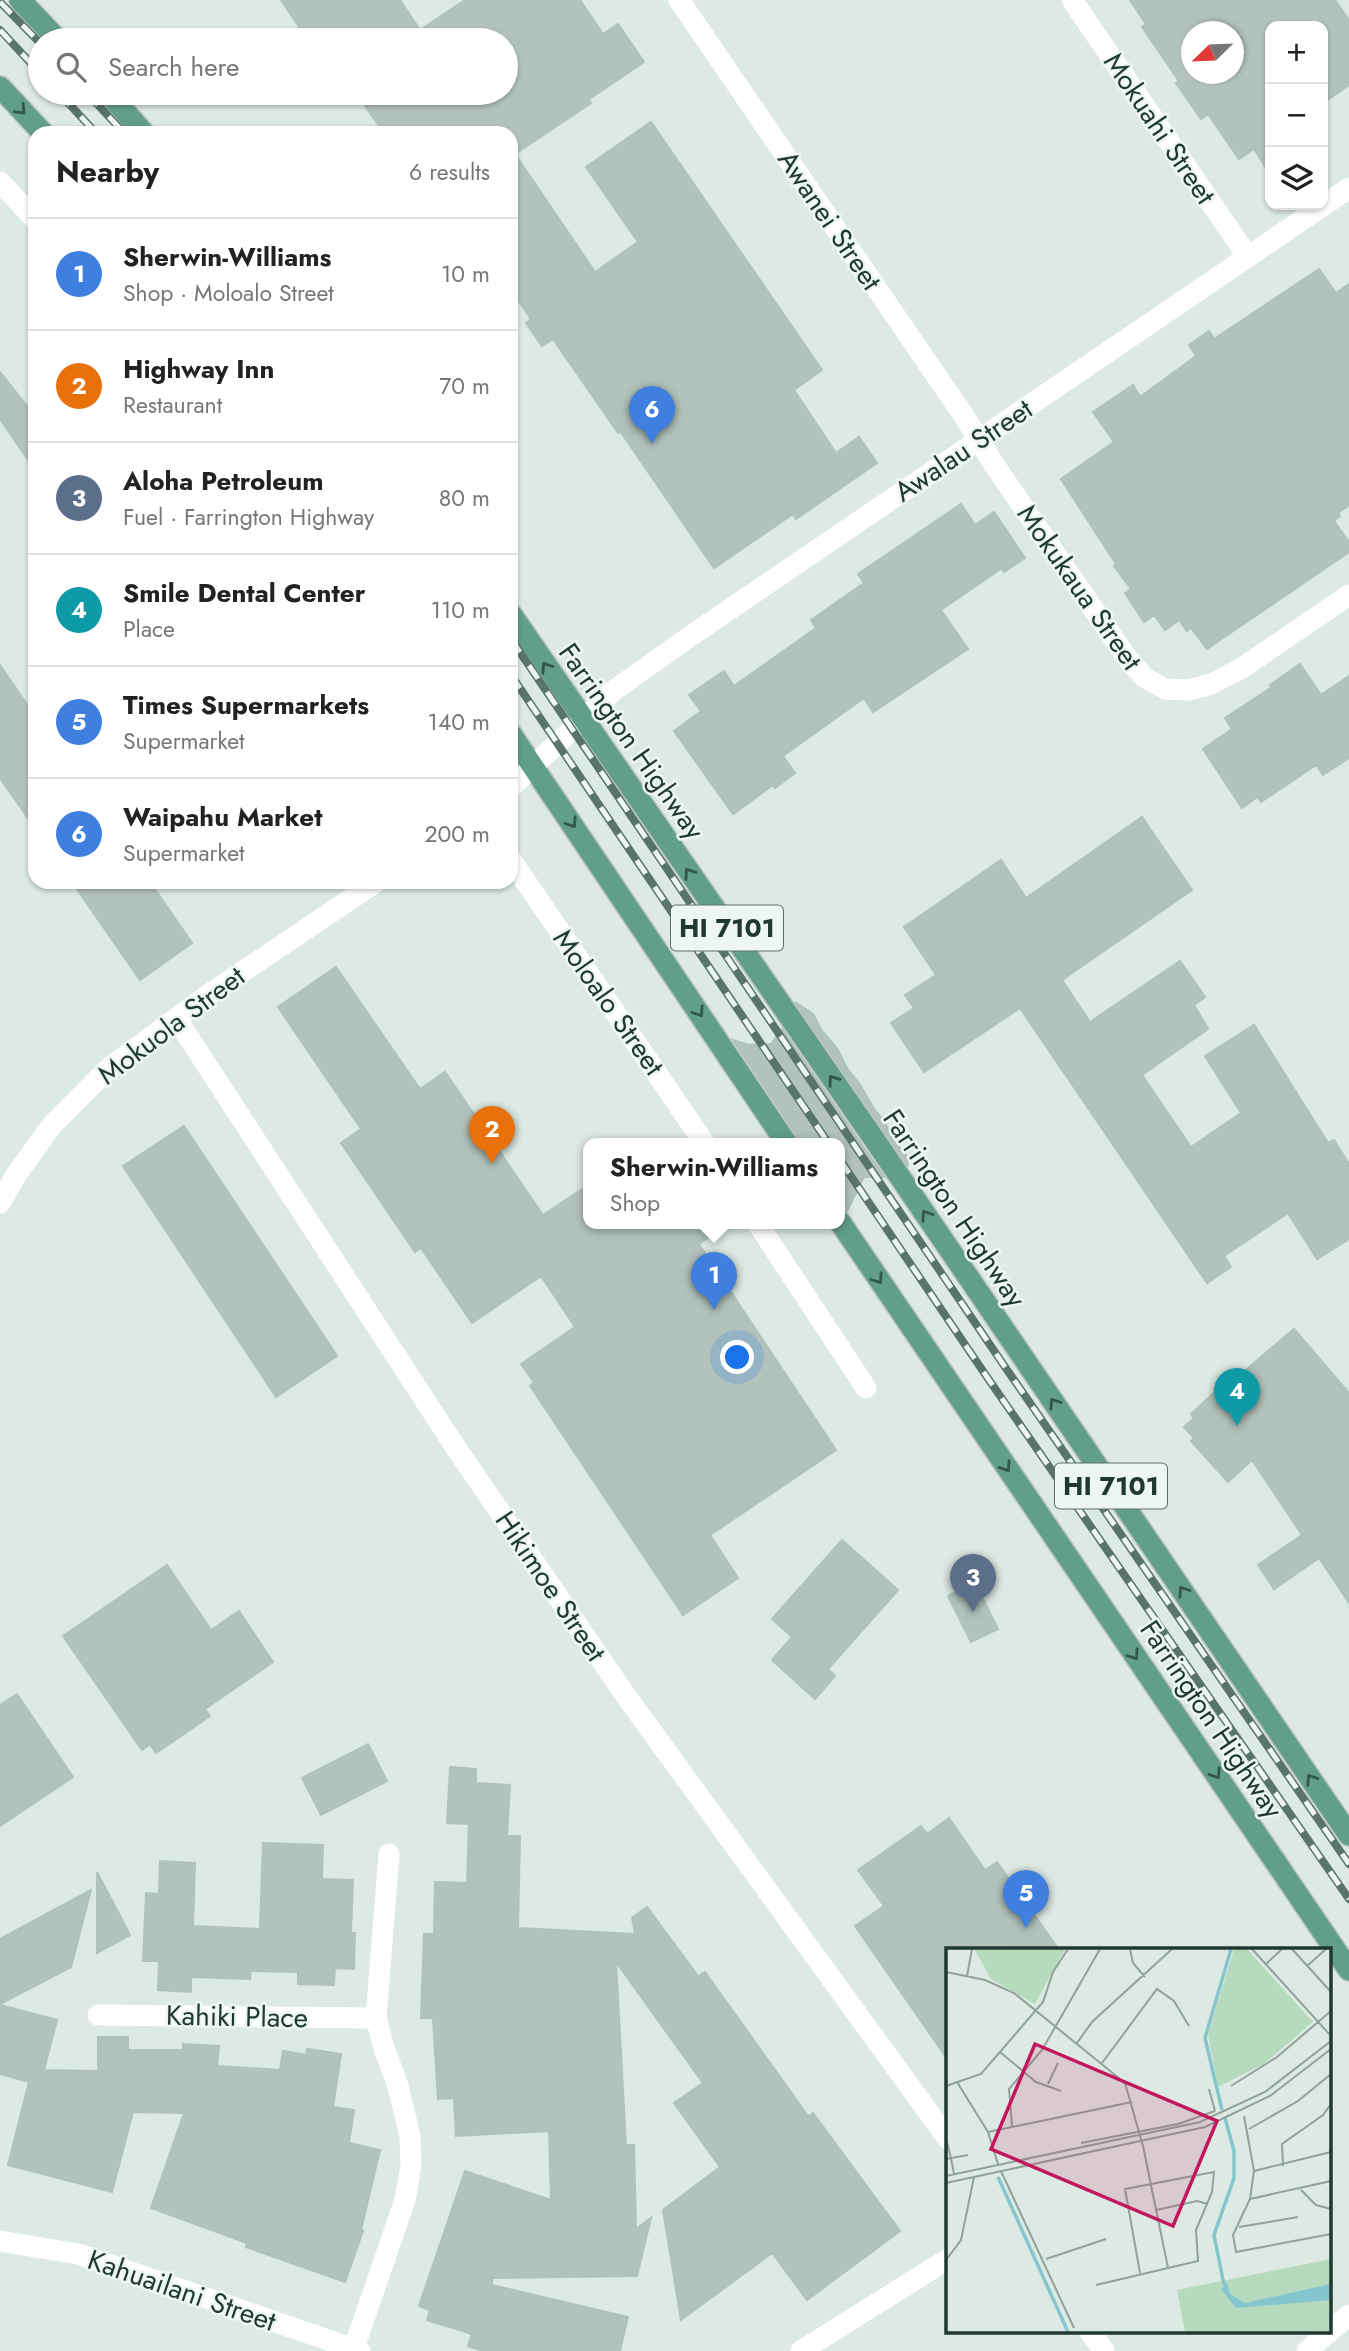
<!DOCTYPE html>
<html lang="en">
<head>
<meta charset="utf-8">
<style>
	:root { --surface:#fff; --page:#f2f2f2; --text:#222; --muted:#767676; --line:#e0e0e0; --accent:#7e4739 }
	body { margin:0; font-family:Jost,sans-serif; background:var(--page); color:var(--text) }
	.controls { position:absolute; right:21px; top:21px; display:grid; overflow:hidden; border-radius:14px; box-shadow:0 2px 5px #0004 }
	.controls button { width:63px; height:63px; display:grid; place-items:center; padding:0; border:0; border-bottom:2px solid var(--line); background:var(--surface); color:var(--text); font:35px sans-serif }
	.compass { position:absolute; left:1181px; top:21px; width:63px; height:63px; border-radius:50%; background:var(--surface); box-shadow:0 2px 5px #0004; rotate:247deg }
	.you { position:absolute; left:738px; top:1358px; width:24px; height:24px; margin:-18px; border:5px solid #fff; border-radius:50%; background:#1a73e8; box-shadow:0 0 0 10px #1a73e833 }
	.badge { display:grid; place-items:center; width:46px; height:46px; border-radius:50%; background:var(--accent); color:#fff; font-size:23px; font-weight:700 }
	.pin { position:absolute; translate:-50% -58px; filter:drop-shadow(0 2px 4px #0008) }
	.pin::after { content:''; position:absolute; top:37px; width:24px; height:21px; background:inherit; clip-path:polygon(0 0,100% 0,50% 100%) }
	.popup { position:absolute; left:583px; top:1138px; width:262px; height:91px; box-sizing:border-box; display:grid; place-content:center; border-radius:14px; background:var(--surface); filter:drop-shadow(0 2px 5px #0005); font-size:23px; white-space:nowrap; color:var(--muted) }
	.popup b { font-size:26px; color:var(--text) }
	.popup::after { content:''; position:absolute; left:50%; top:100%; margin-left:-14px; border:14px solid transparent; border-top-color:var(--surface) }
	.list { margin:0; padding:0; list-style:none }
	h2 { display:flex; justify-content:space-between; align-items:center; height:91px; margin:0; padding:0 28px; font-size:30px }
	h2 small { font-size:23px; font-weight:400; color:var(--muted) }
	.list li { display:grid; grid-template-columns:46px 1fr auto; gap:21px; align-items:center; box-sizing:border-box; height:112px; padding:0 28px; border-top:2px solid var(--line) }
	.list b { display:block; font-size:26px; white-space:nowrap }
	.list p { margin:0; font-size:23px; white-space:nowrap; color:var(--muted) }
	.list em { font-size:23px; font-style:normal; color:var(--muted) }
	.icon { flex:none; width:38px; height:38px; fill:none; stroke:currentColor; stroke-width:2; stroke-linecap:round; stroke-linejoin:round }
	.map { position:relative; flex:none; width:1349px; height:2351px; overflow:hidden }
	.search { position:absolute; background:var(--surface); box-shadow:0 2px 5px #0004; left:28px; top:28px; width:490px; height:77px; display:flex; align-items:center; gap:18px; box-sizing:border-box; padding:0 24px; border-radius:38px; color:var(--muted); font-size:26px }
	.panel { position:absolute; background:var(--surface); box-shadow:0 2px 5px #0004; left:28px; top:126px; width:490px; height:763px; border-radius:21px }
	.map>svg:first-child { display:block }
	.building { fill:#b3c3bc; stroke:#b0c2ba; stroke-width:2; fill-rule:evenodd }
	.lines { fill:none; stroke-linecap:round; stroke-linejoin:round }
	.major-casing { stroke:#bcc3c1; stroke-width:24 }
	.minor { stroke:#fff; stroke-width:21 }
	.major { stroke:#629e8c; stroke-width:21 }
	.rail-casing { stroke:#59746b; stroke-width:8 }
	.rail { stroke:#edf6f1; stroke-width:5; stroke-dasharray:16; stroke-linecap:butt }
	.oneway { stroke:#33574c }
	.labels { text-anchor:middle; stroke-width:5; stroke-linejoin:round; paint-order:stroke }
	.shield { fill:#edf6f1; stroke:#5d716a; stroke-width:2 }
	.shield-label { font-size:26px; font-weight:bold; fill:#1f3830 }
	.street-label { font-size:28px; fill:#1f3830; stroke:#edf6f1 }
	.inset-river { fill:none; stroke:#85c6ce; stroke-width:3.5 }
	.inset-road { fill:none; stroke:#91a29b; stroke-width:2 }
	.view { fill:#c2185b; fill-opacity:0.15; stroke:#c2185b; stroke-width:3.5 }
	.inset-edge { fill:none; stroke:#1f3830; stroke-width:3.5 }
</style>
</head>
<body>
<div class="map">
<svg width="1349" height="2351" viewBox="0 0 1349 2351">
	<rect width="100%" height="100%" fill="#dde9e3"/>
	<path class="building" d="M281 0H400L420 30 465 0H580L603 34 618 24 644 62 588 100 591 103 515 154 595 272 638 242 586 167 651 122 822 370 794 390 836 453 859 437 877 463 796 519 793 514 714 568 620 431 618 433 553 339 542 346 526 323 531 319 511 290V133H384L356 93H506V40H308Z
		M1130 0H1335L1349 20V85L1323 103V26H1270V174L1254 149 1239 159 1208 114 1201 119 1176 83 1179 81 1142 27 1146 24ZM1192 32H1234V74H1192Z
		M1319 269 1336 293 1349 284V505L1338 513 1340 516 1334 521 1349 542V552L1207 649 1191 628 1187 631 1179 620 1165 630 1154 615 1144 622 1125 593 1131 589 1114 566 1116 564 1061 479 1114 442 1093 412 1133 385 1140 397 1196 356 1189 345 1209 331 1214 339Z
		M0 372 35 416V470L0 419Z
		M961 504 975 525 994 512 1025 558 1004 572 1002 568 941 610 968 649 873 712 864 698 783 756 795 773 775 788 773 785 733 814 674 731 701 711 689 695 724 671 734 686 816 628 811 620 864 583 858 574Z
		M1300 664 1321 695 1349 676V758L1323 775 1316 765 1261 802 1257 797 1242 808 1203 749 1232 729 1225 718 1272 687 1270 685Z
		M0 665 35 716V828L0 778Z
		M1142 817 1192 890 1062 980 1090 1022 1180 961 1205 997 1194 1005 1208 1029 1142 1075 1191 1147 1241 1113 1205 1056 1254 1025 1328 1143 1334 1140 1349 1164V1239L1317 1259 1288 1213 1224 1256 1231 1267 1207 1283 1020 1008 924 1072 891 1023 914 1008 905 995 936 975 904 927 1001 860 1026 898Z
		M72 882H150L192 943 140 980Z
		M336 967 420 1089 445 1072 543 1215 588 1185V1224H727L699 1244 836 1450 710 1535 738 1578 683 1615 530 1386 534 1382 521 1364 575 1327 541 1276 472 1323 421 1248 415 1252 341 1143 361 1129 278 1007Z
		M795 1002 813 1014 822 1031 837 1048 848 1070 859 1083 876 1112 883 1119 897 1145 906 1154 908 1166Z
		M782 1029 884 1177H864L847 1211 840 1209V1144H800L798 1137 733 1040 749 1045 771 1044Z
		M184 1126 337 1356 276 1397 123 1166Z
		M1294 1329 1349 1393V1603L1319 1558 1274 1589 1258 1565 1302 1535 1252 1460 1228 1482 1191 1441 1194 1438 1184 1427 1194 1418 1191 1414 1238 1370 1241 1374Z
		M842 1540 898 1590 828 1669 835 1676 815 1699 772 1660 792 1637 772 1619Z
		M167 1565 211 1630 239 1611 273 1662 205 1709 210 1716 156 1753 150 1744 142 1750 63 1636Z
		M975 1582 998 1629 971 1642 948 1596Z
		M17 1694 73 1777 0 1826V1705Z
		M368 1744 387 1781 321 1815 302 1778Z
		M450 1767 476 1769V1783L510 1785 507 1836H520L518 1928 635 1934 632 1918 647 1907 698 1976 705 1972 808 2116 813 2113 900 2231 807 2300 772 2253 681 2320 663 2210 720 2167 674 2103 703 2083 616 1962 626 2145H634L636 2229 651 2218 637 2276 492 2278V2285L628 2317 620 2351H483L468 2346 472 2334 427 2320 430 2310 419 2306 465 2171 551 2200 549 2131 456 2136 454 2098 438 2099 433 2018H421L424 1934H434L435 1882 467 1883 469 1824 447 1823Z
		M949 1818 985 1870 997 1862 1059 1950H948V2060L855 1926 884 1906 858 1870 921 1826 927 1834Z
		M263 1843 323 1845 322 1879 353 1880 351 1933H355L354 1969 335 1968 334 1985 298 1984V1972L251 1971 250 1979 191 1977V1992L158 1990 159 1961H143L146 1893 159 1894 160 1861 195 1863 193 1926 260 1929Z
		M97 1872 130 1935 97 1953Z
		M91 1890 71 1967 0 2004V1939Z
		M0 2005 57 2020 44 2070 98 2071V2037H128V2050H183V2044L219 2046 217 2066 280 2070 283 2051 306 2055 307 2049 341 2054 333 2107 354 2110 349 2143 380 2150 361 2230 363 2231 345 2282 246 2247 247 2243 151 2208 184 2113 133 2112 112 2192 8 2165 29 2082 0 2074Z"/>
	<g class="lines">
		<defs>
			<path id="major" d="M20 0 58 40
				M0 87 43 133
				M108 93 144 133
				M511 614 872 1136 1349 1835
				M511 734 787 1144
				M840 1222 1349 1970"/>
		</defs>
		<use href="#major" class="major-casing"/>
		<path class="minor" d="M679 0 964 416 993 463 1127 658 1144 677 1165 689 1189 690 1211 684 1242 668 1349 595
			M1072 0 1248 257
			M0 182 35 219
			M511 787 613 691 692 635 1349 188
			M511 860 705 1144
			M176 1018 456 1448 626 1696 948 2139
			M0 1203 16 1175 52 1125 109 1068 208 995 376 882
			M758 1224 866 1388
			M98 2015 376 2018
			M0 2241 78 2254 360 2351
			M1090 2332 1104 2351
			M353 2351 405 2200 411 2166 410 2136 398 2086 384 2048 376 2018 389 1854
			M801 2351 948 2259
			M1307 2351 1349 2315"/>
		<use href="#major" class="major"/>
		<defs>
			<path id="rail" d="M0 2 40 43
				M0 30 40 73
				M59 93 96 133
				M87 93 124 133
				M511 639 1003 1364 1349 1864
				M511 675 829 1144
				M840 1160 987 1377 1349 1899"/>
		</defs>
		<use href="#rail" class="rail-casing"/>
		<use href="#rail" class="rail"/>
	</g>
	<defs><path id="oneway-chevron" d="M-2-3.5L2.5 0L-2 3.5" fill="none" stroke-width="1.6" stroke-linecap="round" stroke-linejoin="round" transform="scale(1.75)"/></defs>
	<g class="oneway">
		<use href="#oneway-chevron" transform="translate(21 110) rotate(47)"/>
		<use href="#oneway-chevron" transform="translate(546 667) rotate(-124)"/>
		<use href="#oneway-chevron" transform="translate(572 823) rotate(56)"/>
		<use href="#oneway-chevron" transform="translate(689 873) rotate(-125)"/>
		<use href="#oneway-chevron" transform="translate(699 1012) rotate(56)"/>
		<use href="#oneway-chevron" transform="translate(833 1080) rotate(-125)"/>
		<use href="#oneway-chevron" transform="translate(926 1215) rotate(-124)"/>
		<use href="#oneway-chevron" transform="translate(878 1279) rotate(56)"/>
		<use href="#oneway-chevron" transform="translate(1054 1403) rotate(-124)"/>
		<use href="#oneway-chevron" transform="translate(1006 1467) rotate(56)"/>
		<use href="#oneway-chevron" transform="translate(1183 1591) rotate(-124)"/>
		<use href="#oneway-chevron" transform="translate(1134 1655) rotate(55)"/>
		<use href="#oneway-chevron" transform="translate(1216 1774) rotate(56)"/>
		<use href="#oneway-chevron" transform="translate(1311 1779) rotate(-124)"/>
	</g>
	<g class="labels">
		<g class="shield">
			<rect x="671" y="905.5" width="112" height="45" rx="5"/>
			<rect x="1055" y="1463.5" width="112" height="45" rx="5"/>
		</g>
		<g class="shield-label">
			<text x="727" y="937">HI 7101</text>
			<text x="1111" y="1495">HI 7101</text>
		</g>
		<g class="street-label">
			<text transform="translate(1160 128) rotate(56)" y="10">Mokuahi Street</text>
			<text transform="translate(830 220) rotate(56)" y="10">Awanei Street</text>
			<text transform="translate(963 450) rotate(-34)" y="10">Awalau Street</text>
			<text transform="translate(1080 587) rotate(55)" y="10">Mokukaua Street</text>
			<text transform="translate(632 741) rotate(55)" y="10">Farrington Highway</text>
			<text transform="translate(609 1002) rotate(55)" y="10">Moloalo Street</text>
			<text transform="translate(171 1025) rotate(-37)" y="10">Mokuola Street</text>
			<text transform="translate(955 1208) rotate(56)" y="10">Farrington Highway</text>
			<text transform="translate(551 1586) rotate(56)" y="10">Hikimoe Street</text>
			<text transform="translate(1212 1719) rotate(56)" y="10">Farrington Highway</text>
			<text transform="translate(237 2016) rotate(1)" y="10">Kahiki Place</text>
			<text transform="translate(182 2290) rotate(19)" y="10">Kahuailani Street</text>
		</g>
	</g>
	<g transform="translate(946 1948)">
		<rect width="385" height="385" fill="#dde9e3"/>
		<path d="M119 1 89 56 45 31 29 2ZM288 1H301L367 74 319 115 272 139 262 87ZM385 311V384H239L231 342Z" fill="#b6dabe"/>
		<path d="M281 334 284 346 299 355 385 336V352L290 360 275 341Z" fill="#85c6ce"/>
		<path class="inset-river" d="M276 162 259 90 285 1M52 229 122 384M278 337 268 287 288 230V203L279 170"/>
		<path class="inset-road" d="M184 1 187 15 199 29M306 1 385 88M346 1 385 44M320 16 336 1M361 18 380 1M0 24 39 32 68 45 179 135 197 198 222 320M21 28 26 1M131 95 146 74 226 1M54 104 90 134 115 143M156 115 211 41 228 53 243 78M11 134 42 184 52 216M102 136 112 115M0 138 35 126 54 104 97 54 107 24 122 1M285 138 331 109 385 63M263 141 269 163M298 168 308 223 304 251 287 287 290 304 385 286M66 178 63 141 96 102 154 1M303 181 352 153 385 126M42 184 186 154M0 191 5 210 0 211M135 195 232 176 269 163M337 218 336 196 377 167 385 156M55 223 128 380M308 223 385 204M8 226 5 210 22 207M0 228 254 174 319 144 385 93M0 235 259 179 324 148 385 101M355 242 370 257 385 261M304 251 385 233M210 262 251 253 262 256M293 279 352 269M100 311 160 291M0 312 15 292 28 229M150 337 252 313 250 282 266 244 268 224 179 241 194 325"/>
		<path class="view" d="M89 96 271 173 227 278 45 201Z"/>
		<rect width="385" height="385" class="inset-edge"/>
	</g>
</svg>
<div class="controls">
<button>+</button>
<button>−</button>
<button><svg class="icon" aria-label="layers" viewBox="0 0 24 24"><path d="M12 4l9 5-9 5-9-5zM3 14l9 5 9-5"/></svg></button>
</div>
<svg class="compass" viewBox="-18 -18 36 36"><path d="M0-13l5 13h-10z" fill="#e53935"/><path d="M0 13l5-13h-10z" fill="#767676"/></svg>
<div class="you"></div>
<div class="pin badge" style="left:714px;top:1310px;background:#3f7fe0">1</div>
<div class="popup"><b>Sherwin-Williams</b>Shop</div>
<div class="pin badge" style="left:492px;top:1164px;background:#e8710a">2</div>
<div class="pin badge" style="left:973px;top:1612px;background:#5c6f8a">3</div>
<div class="pin badge" style="left:1237px;top:1426px;background:#0f9aa8">4</div>
<div class="pin badge" style="left:1026px;top:1928px;background:#3f7fe0">5</div>
<div class="pin badge" style="left:652px;top:444px;background:#3f7fe0">6</div>
<div class="search"><svg class="icon" aria-label="search" viewBox="0 0 24 24"><circle cx="10" cy="10" r="6"/><path d="M15 15l6 6"/></svg>Search here</div>
<section class="panel">
<h2>Nearby<small>6 results</small></h2>
<ul class="list">
<li><span class="badge" style="background:#3f7fe0">1</span><div><b>Sherwin-Williams</b><p>Shop · Moloalo Street</p></div><em>10 m</em></li>
<li><span class="badge" style="background:#e8710a">2</span><div><b>Highway Inn</b><p>Restaurant</p></div><em>70 m</em></li>
<li><span class="badge" style="background:#5c6f8a">3</span><div><b>Aloha Petroleum</b><p>Fuel · Farrington Highway</p></div><em>80 m</em></li>
<li><span class="badge" style="background:#0f9aa8">4</span><div><b>Smile Dental Center</b><p>Place</p></div><em>110 m</em></li>
<li><span class="badge" style="background:#3f7fe0">5</span><div><b>Times Supermarkets</b><p>Supermarket</p></div><em>140 m</em></li>
<li><span class="badge" style="background:#3f7fe0">6</span><div><b>Waipahu Market</b><p>Supermarket</p></div><em>200 m</em></li>
</ul>
</section>
</div>
</body>
</html>
